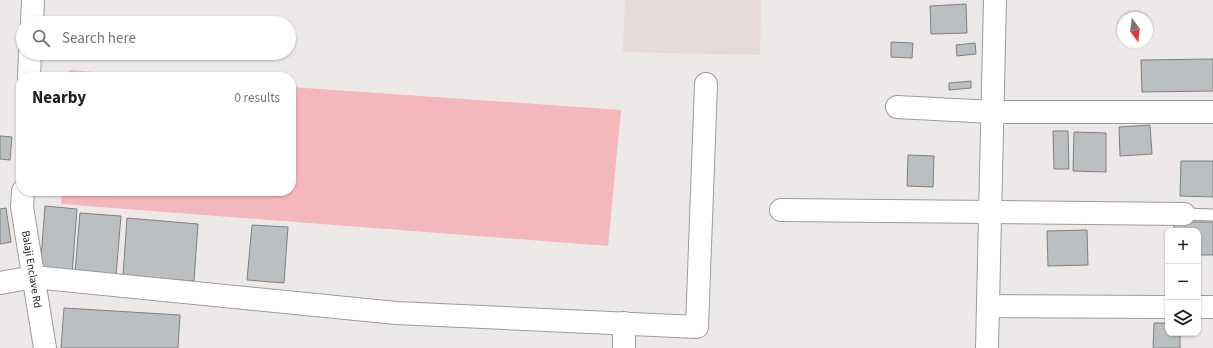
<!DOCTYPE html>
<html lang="en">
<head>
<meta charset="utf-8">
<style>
	:root { --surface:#fff; --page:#f6f6f6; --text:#202124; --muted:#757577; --line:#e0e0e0 }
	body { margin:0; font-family:"Source Sans 3",sans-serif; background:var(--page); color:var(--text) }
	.controls { position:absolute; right:12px; bottom:12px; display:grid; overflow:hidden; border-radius:8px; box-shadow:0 1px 3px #0004 }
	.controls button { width:36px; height:36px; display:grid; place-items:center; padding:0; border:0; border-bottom:1px solid var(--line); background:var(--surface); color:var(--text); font:20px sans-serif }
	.compass { position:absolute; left:1117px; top:12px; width:36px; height:36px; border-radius:50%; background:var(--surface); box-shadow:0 1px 3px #0004; rotate:166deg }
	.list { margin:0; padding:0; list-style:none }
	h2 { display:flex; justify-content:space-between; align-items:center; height:52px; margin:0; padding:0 16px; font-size:17px }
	h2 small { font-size:13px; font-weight:400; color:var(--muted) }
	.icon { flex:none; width:22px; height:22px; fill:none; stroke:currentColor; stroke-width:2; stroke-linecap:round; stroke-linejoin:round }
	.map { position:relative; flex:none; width:1213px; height:348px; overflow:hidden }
	.search { position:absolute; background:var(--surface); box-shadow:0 1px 3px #0004; left:16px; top:16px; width:280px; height:44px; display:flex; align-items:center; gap:10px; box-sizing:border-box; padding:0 14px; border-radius:22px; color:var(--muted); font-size:15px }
	.panel { position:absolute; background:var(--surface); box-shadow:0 1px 3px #0004; left:16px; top:72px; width:280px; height:124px; border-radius:16px }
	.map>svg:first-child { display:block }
	.built { fill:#e7dadb }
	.green { fill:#f3b7bc }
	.building { fill:#bbbfc1; stroke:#7c8081 }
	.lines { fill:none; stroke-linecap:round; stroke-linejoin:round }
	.lane-casing { stroke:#9f9b9b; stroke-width:13 }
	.street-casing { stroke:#9f9b9b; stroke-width:24 }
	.lane { stroke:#fff; stroke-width:11 }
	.street { stroke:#fff; stroke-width:22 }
	.labels { text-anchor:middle; stroke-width:3; stroke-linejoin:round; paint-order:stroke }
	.street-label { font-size:11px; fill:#232222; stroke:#eee9e9 }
</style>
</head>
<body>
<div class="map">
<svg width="1213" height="348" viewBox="0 0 1213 348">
	<rect width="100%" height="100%" fill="#eee9e9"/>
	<path class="built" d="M625 0H761L760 55 623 52Z"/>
	<path class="green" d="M69 70 158 77H68Z
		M291 87 621 110 608 246 61 204 62 191H291Z"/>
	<path class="building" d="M966 4 967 33 931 34 930 6Z
		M891 42 913 43 912 58 891 57Z
		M975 43 976 54 957 56 956 45Z
		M1213 59V91L1142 92 1141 60Z
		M971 81V88L949 90V83Z
		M1150 125 1152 154 1120 156 1119 127Z
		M1053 131H1068L1069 169H1054Z
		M1074 132 1106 133V172L1073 171Z
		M0 136 12 137 10 160 0 159Z
		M908 155 934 156 933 187 907 186Z
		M1181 161H1213V197L1180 196Z
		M45 206 77 209 72 274 40 271Z
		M6 208 11 242 0 244V209Z
		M80 213 121 216 116 275 75 272Z
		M127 218 198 224 194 281 123 276Z
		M1174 222H1213V255H1198V231H1174Z
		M252 225 288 227 284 283 247 280Z
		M1087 230 1088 265 1048 266 1047 231Z
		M64 308 180 315 178 348H61Z
		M1154 323H1168V333H1180V348H1153Z"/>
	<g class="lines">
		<defs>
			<path id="lane" d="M1184 214 1213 215"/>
			<g id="street">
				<path d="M32 23 33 0"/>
				<path d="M29 77 30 53"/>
				<path d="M897 107 992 112H1213"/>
				<path id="s1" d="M23 191 22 207 45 348"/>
				<path d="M781 210 1184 214"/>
				<path d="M0 283 34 277 396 313 697 327 706 84"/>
				<path d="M988 306 1168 307"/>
				<path d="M1198 307H1213"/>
				<path d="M624 323V348"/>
				<path d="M987 348 995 0"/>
			</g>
		</defs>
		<use href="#lane" class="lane-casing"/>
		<use href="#street" class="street-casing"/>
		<use href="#lane" class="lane"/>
		<use href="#street" class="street"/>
	</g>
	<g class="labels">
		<g class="street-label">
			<text dy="4" stroke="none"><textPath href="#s1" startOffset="79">Balaji Enclave Rd</textPath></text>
		</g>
	</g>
</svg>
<div class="controls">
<button>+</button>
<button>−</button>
<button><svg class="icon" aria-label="layers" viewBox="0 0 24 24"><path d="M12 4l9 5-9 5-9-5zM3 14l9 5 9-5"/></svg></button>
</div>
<svg class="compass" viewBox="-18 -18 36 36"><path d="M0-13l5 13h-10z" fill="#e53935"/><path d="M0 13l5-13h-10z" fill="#757577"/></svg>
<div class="search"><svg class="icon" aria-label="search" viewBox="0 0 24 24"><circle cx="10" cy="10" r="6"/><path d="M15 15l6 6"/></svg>Search here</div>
<section class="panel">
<h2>Nearby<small>0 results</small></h2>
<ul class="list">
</ul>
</section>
</div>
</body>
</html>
